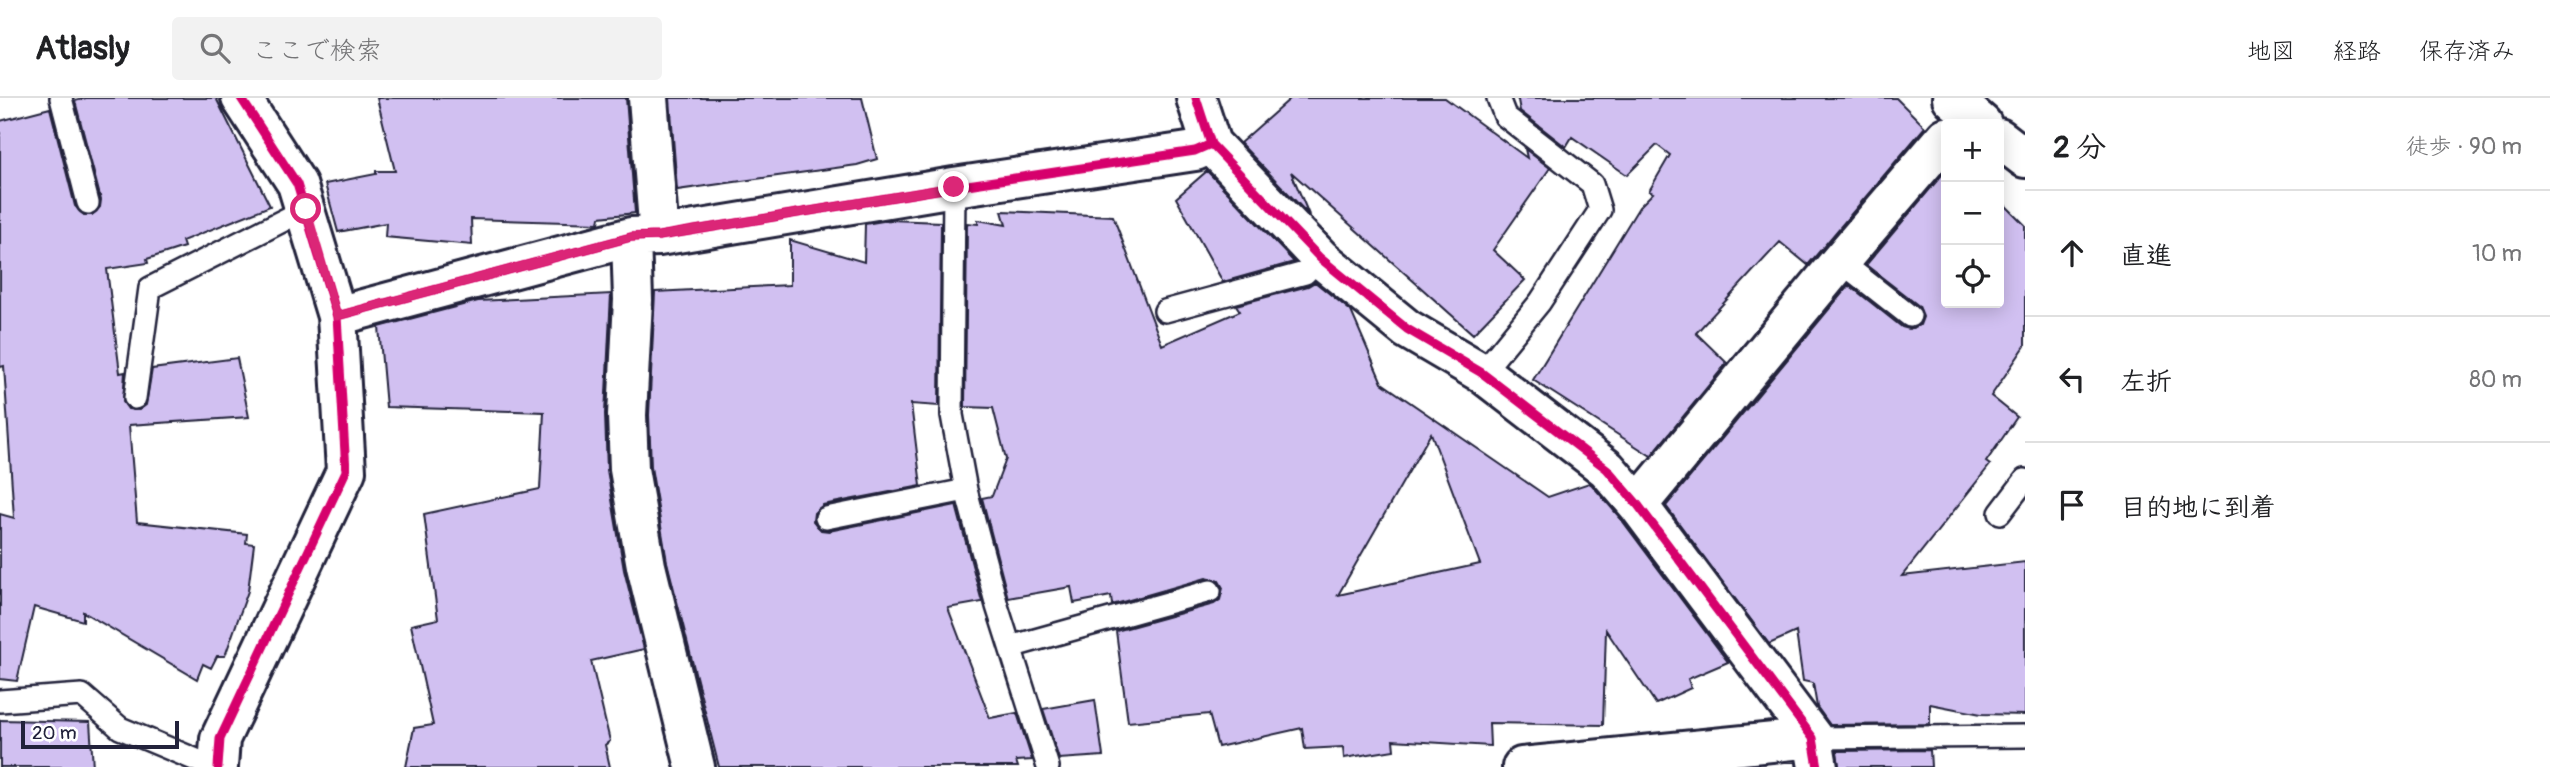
<!DOCTYPE html>
<html lang="ja">
<head>
<meta charset="utf-8">
<style>
	:root { --surface:#fff; --page:#f2f2f2; --text:#202124; --muted:#757577; --line:#e0e0e0 }
	body { margin:0; font-family:Pangolin,"Klee One",sans-serif; background:var(--page); color:var(--text) }
	.controls { position:absolute; right:21px; top:21px; display:grid; overflow:hidden; border-radius:7px; box-shadow:0 4px 18px #0003 }
	.controls button { width:63px; height:63px; display:grid; place-items:center; padding:0; border:0; border-bottom:2px solid var(--line); background:var(--surface); color:var(--text); font:35px sans-serif }
	.scale { position:absolute; left:21px; bottom:18px; width:158px; box-sizing:border-box; padding-left:7px; border:4px solid #22223b; border-top:0; font-size:19px; line-height:24px; white-space:nowrap; color:#22223b; -webkit-text-stroke:5px #fff; paint-order:stroke }
	.stop { position:absolute; width:21px; height:21px; margin:-16px; border:5px solid #db2777; border-radius:50%; background:#fff }
	.stop.end { background:#db2777; border-color:#fff; box-shadow:0 2px 7px #0008 }
	.list { margin:0; padding:0; list-style:none }
	h2 { display:flex; justify-content:space-between; align-items:center; height:91px; margin:0; padding:0 28px; font-size:30px }
	h2 small { font-size:23px; font-weight:400; color:var(--muted) }
	.list li { display:grid; grid-template-columns:46px 1fr auto; gap:21px; align-items:center; box-sizing:border-box; height:126px; padding:0 28px; border-top:2px solid var(--line) }
	.list b { display:block; font-size:26px; white-space:nowrap }
	.list em { font-size:23px; font-style:normal; color:var(--muted) }
	.icon { flex:none; width:38px; height:38px; fill:none; stroke:currentColor; stroke-width:2; stroke-linecap:round; stroke-linejoin:round }
	.map { position:relative; flex:none; width:2025px; height:669px; overflow:hidden }
	header { display:flex; align-items:center; gap:42px; box-sizing:border-box; height:98px; padding:0 35px; background:var(--surface); border-bottom:2px solid var(--line) }
	header strong { font-size:33px }
	nav { display:flex; gap:38px; margin-inline-start:auto; font-size:24px }
	.search { width:490px; height:63px; background:var(--page); display:flex; align-items:center; gap:18px; box-sizing:border-box; padding:0 24px; border-radius:7px; color:var(--muted); font-size:26px }
	main { display:flex }
	aside { flex:1; background:var(--surface) }
	.map>svg:first-child { display:block }
	.building { fill:#d1c0f1; stroke:#22223b; stroke-width:2; fill-rule:evenodd }
	.lines { fill:none; stroke-linecap:round; stroke-linejoin:round }
	.service-casing { stroke:#22223b; stroke-width:26 }
	.minor-casing { stroke:#22223b; stroke-width:44 }
	.service { stroke:#fff; stroke-width:21 }
	.minor { stroke:#fff; stroke-width:38 }
	.cycleway-casing { stroke:#fff; stroke-width:13 }
	.cycleway { stroke:#d6006c; stroke-width:9 }
	.route { stroke:#db2777; stroke-width:9 }
</style>
</head>
<body>
<header>
<strong>Atlasly</strong>
<div class="search"><svg class="icon" aria-label="search" viewBox="0 0 24 24"><circle cx="10" cy="10" r="6"/><path d="M15 15l6 6"/></svg>ここで検索</div>
<nav><a>地図</a><a>経路</a><a>保存済み</a></nav>
</header>
<main>
<div class="map">
<svg width="2025" height="669" viewBox="0 0 2025 669">
	<rect width="100%" height="100%" fill="#fff"/>
	<filter id="ink" filterUnits="userSpaceOnUse"><feTurbulence type="fractalNoise" baseFrequency=".0143" numOctaves="2"/><feDisplacementMap in="SourceGraphic" scale="14" xChannelSelector="R" yChannelSelector="G"/><feConvolveMatrix kernelMatrix="1 2 1 2 8 2 1 2 1" color-interpolation-filters="sRGB"/></filter>
	<g filter="url(#ink)">
		<path class="building" d="M86 0H216L270 108 182 143 184 149 147 161 148 165 107 171 120 275 125 274 123 304 128 311 139 312 146 307 152 271 237 260 249 319 129 327 137 424 247 436 246 445 254 446 248 493 225 558H217L211 570 203 566 197 581 83 514V523L34 509 17 583 0 581V416L14 420 4 268 0 269V23L50 10 75 108 84 117H92L100 109 101 102 75 3Z
			M377 0H626L635 115 600 119 599 125 471 121 472 147 385 139 386 125 338 134 325 86 376 76V73H395Z
			M670 0H862L877 61 857 67 677 92Z
			M1291 0H1445L1527 60 1525 51 1550 70 1493 152 1525 182 1473 236 1291 74 1309 117 1240 45Z
			M1516 0H1896L1925 29 1808 167 1780 144 1696 235 1727 265 1651 358 1533 282 1639 109 1653 95 1649 93 1670 57 1657 47 1627 77 1572 39 1566 49 1520 13 1518 2Z
			M1946 72V205H1999V101L2025 127V248L1991 298 2017 319 1986 364 1990 367 1902 478 2025 464V617L1981 616 1930 606V626L1830 627 1817 609 1813 585 1803 583 1796 534 1769 546 1666 408 1849 187 1902 229 1909 231 1920 227 1923 219 1919 208 1866 167Z
			M1207 73 1294 164 1223 184 1176 100Z
			M1002 113 1113 118 1162 247 1240 213 1236 207 1308 188 1315 184 1351 213 1382 285 1548 399 1589 385 1592 387 1621 421 1728 564 1688 581 1691 590 1656 606 1606 532 1603 627 1489 625 1490 648 1393 642 1394 652 1344 660 1343 649 1305 651 1302 630 1218 649 1209 616 1128 624 1116 533 1214 506 1220 502 1223 490 1219 483 1206 480 1112 507 1111 498 1074 505 1071 489 1008 500 982 400 992 398 1006 361 993 310 965 309 967 125 978 126V122L1006 127ZM1431 335 1480 466 1338 497Z
			M889 122 941 124 939 308 911 306 921 388 823 407 814 415 813 423 821 432 829 433 956 407 982 504 948 510 990 620 1017 615 1032 662 1016 663 1018 669H719L667 464 651 369 649 317 655 194 790 187V142L864 164 865 126Z
			M611 196 605 316 607 372 624 472 644 551 591 563 610 643 605 647 610 669H406L414 630 433 627 411 527 438 521 424 416 540 391 544 314 386 309 379 229 478 203Z
			M1095 602 1103 658 1059 661 1043 611Z
			M0 622 90 624 93 669H0Z
			M1930 652 1931 669H1839L1837 653Z"/>
		<g class="lines">
			<defs>
				<path id="service" d="M61 0 88 105
					M954 89 952 317 966 392 997 508 1048 669
					M1840 163 1910 218
					M1165 213 1305 175 1320 160
					M1482 275 1540 204 1600 112 1592 86 1505 18 1498 0
					M135 300 150 190 306 111
					M2000 415 2025 382
					M826 420 966 392
					M1010 549 1210 493
					M0 603 82 597 120 630 213 669
					M1813 640 2025 638"/>
				<path id="minor" d="M648 0 659 138
					M1196 0 1211 46 1320 160 1407 231 1482 275 1607 371 1638 407 1813 640 1818 669
					M1952 0 1982 26
					M1999 40 2025 60
					M631 139 633 202 627 317 629 371 646 468 695 669
					M337 218 631 139 659 138 954 89 1195 53 1211 46
					M1638 407 1840 163 1946 39
					M218 669 220 641 346 373 337 218 297 86 241 0
					M1522 669 1813 640"/>
			</defs>
			<use href="#service" class="service-casing"/>
			<use href="#minor" class="minor-casing"/>
			<use href="#service" class="service"/>
			<use href="#minor" class="minor"/>
			<defs>
				<path id="cycleway" d="M1196 0 1211 46 1320 160 1407 231 1482 275 1607 371 1638 407 1813 640 1818 669
					M337 218 631 139 659 138 954 89 1195 53 1211 46
					M218 669 220 641 346 373 337 218 297 86 241 0"/>
			</defs>
			<use href="#cycleway" class="cycleway-casing"/>
			<use href="#cycleway" class="cycleway"/>
		</g>
	</g>
	<g class="lines" filter="url(#ink)">
		<path class="route" d="M306 111 337 218 631 139 659 138 954 89"/>
	</g>
</svg>
<div class="controls">
<button>+</button>
<button>−</button>
<button><svg class="icon" aria-label="locate" viewBox="0 0 24 24"><circle cx="12" cy="12" r="6"/><path d="M12 2v4M12 18v4M2 12h4M18 12h4"/></svg></button>
</div>
<div class="scale">20 m</div>
<div class="stop" style="left:306px;top:111px"></div>
<div class="stop end" style="left:954px;top:89px"></div>
</div>
<aside>
<h2>2 分<small>徒歩 · 90 m</small></h2>
<ul class="list">
<li><svg class="icon" aria-label="ahead" viewBox="0 0 24 24"><path d="M12 20V5M6 11l6-6 6 6"/></svg><div><b>直進</b></div><em>10 m</em></li>
<li><svg class="icon" aria-label="left" viewBox="0 0 24 24"><path d="M17 20v-9H6M10 6l-5 5 5 5"/></svg><div><b>左折</b></div><em>80 m</em></li>
<li><svg class="icon" aria-label="arrive" viewBox="0 0 24 24"><path d="M6 21V4h12l-3 4 3 4H6"/></svg><div><b>目的地に到着</b></div></li>
</ul>
</aside>
</main>
</body>
</html>
